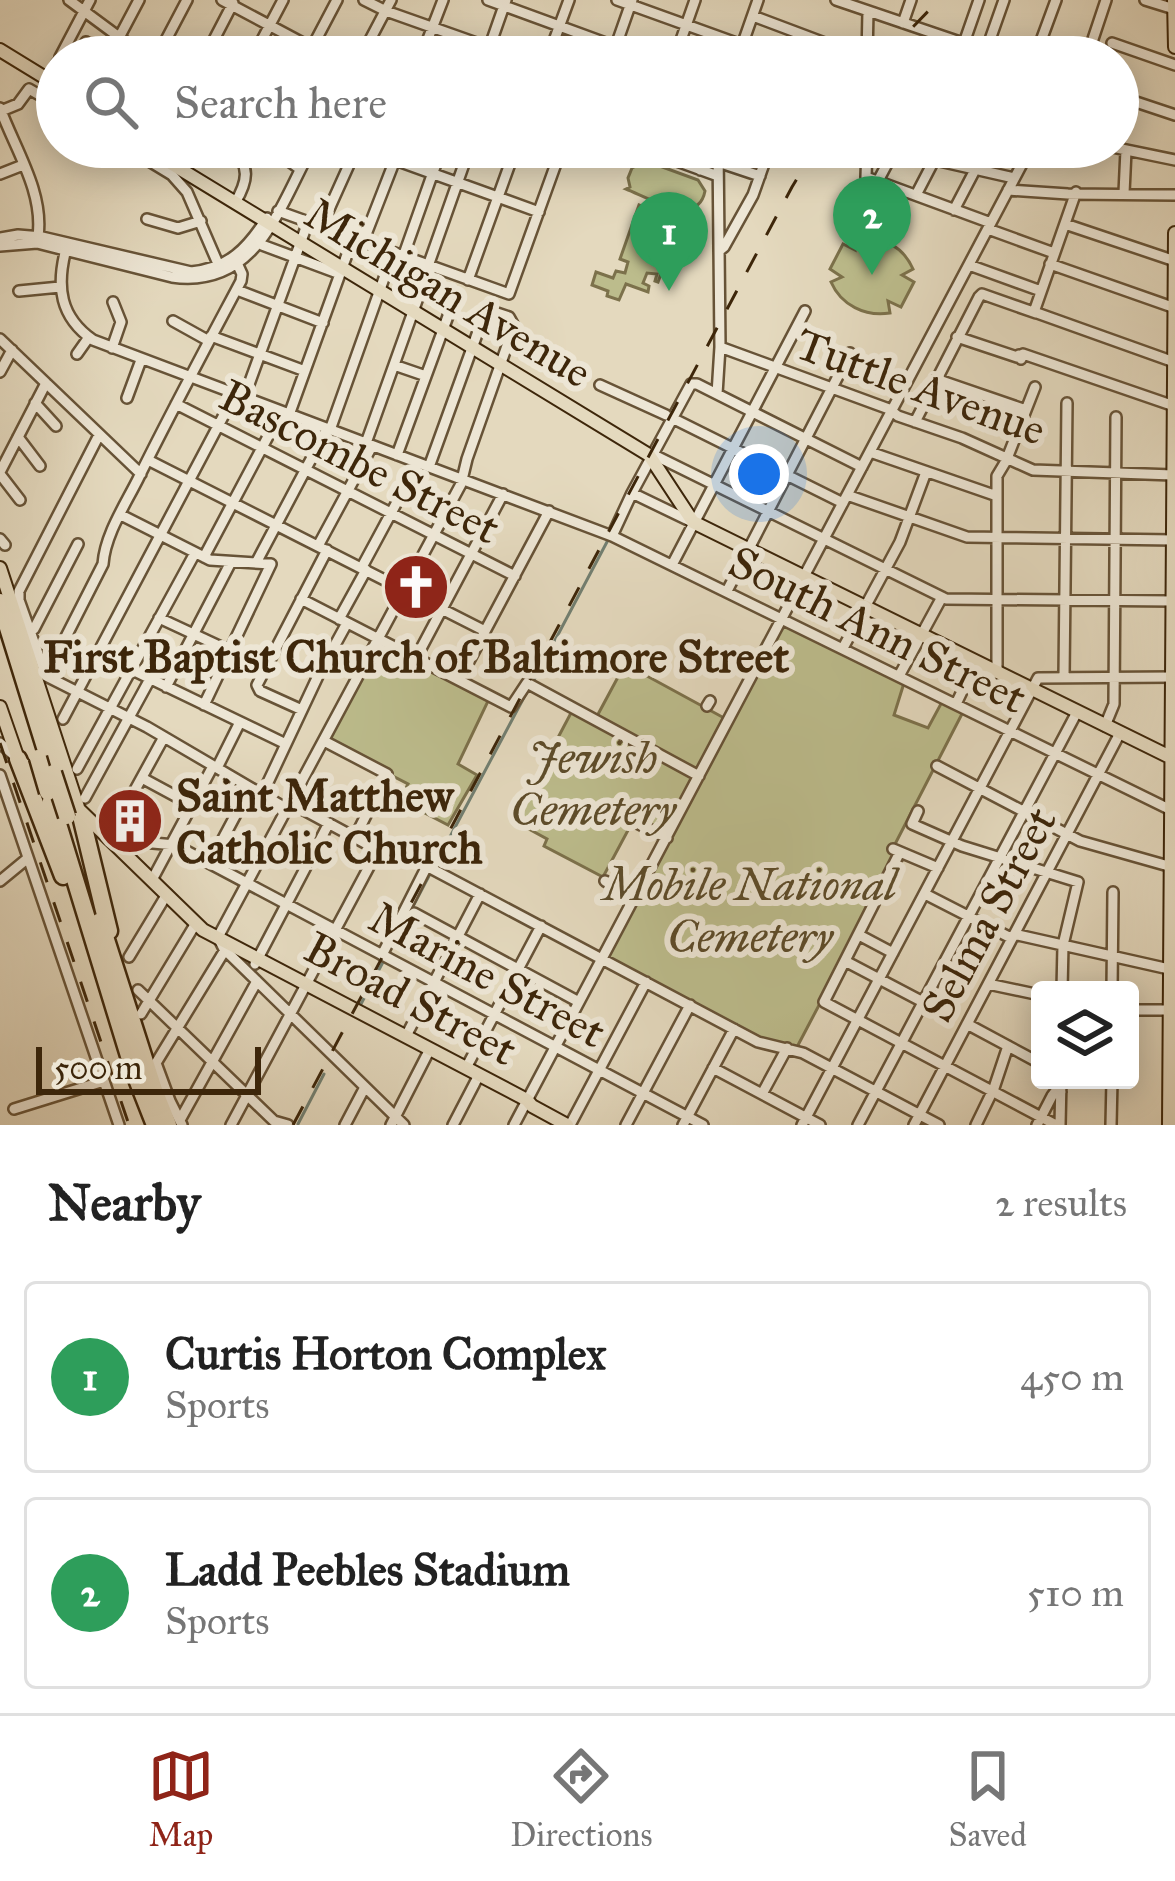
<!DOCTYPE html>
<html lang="en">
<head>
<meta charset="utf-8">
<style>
	:root { --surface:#fff; --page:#f6f6f6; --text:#222; --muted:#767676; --line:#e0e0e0; --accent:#8f2418 }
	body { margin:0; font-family:"IM FELL Great Primer",serif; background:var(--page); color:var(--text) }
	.controls { position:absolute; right:36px; bottom:36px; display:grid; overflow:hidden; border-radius:12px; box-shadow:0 6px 30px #0003 }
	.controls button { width:108px; height:108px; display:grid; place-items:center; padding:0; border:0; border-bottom:3px solid var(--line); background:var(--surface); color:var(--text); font:60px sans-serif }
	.scale { position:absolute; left:36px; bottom:30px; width:225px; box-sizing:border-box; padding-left:12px; border:6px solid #3d260a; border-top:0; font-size:33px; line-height:42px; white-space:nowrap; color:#3d260a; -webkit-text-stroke:9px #ede6d5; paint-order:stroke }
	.you { position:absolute; left:759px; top:474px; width:42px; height:42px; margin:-30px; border:9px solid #fff; border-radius:50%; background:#1a73e8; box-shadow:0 0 0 18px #1a73e833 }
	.badge { display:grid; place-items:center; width:78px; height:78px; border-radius:50%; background:var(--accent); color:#fff; font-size:39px; font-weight:700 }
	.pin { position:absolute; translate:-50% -99px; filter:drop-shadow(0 3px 6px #0008) }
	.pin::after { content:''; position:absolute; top:63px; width:42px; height:36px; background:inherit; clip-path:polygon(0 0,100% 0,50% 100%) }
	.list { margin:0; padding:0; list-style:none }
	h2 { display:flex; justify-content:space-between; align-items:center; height:156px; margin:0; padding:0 48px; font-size:51px }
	h2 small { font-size:39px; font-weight:400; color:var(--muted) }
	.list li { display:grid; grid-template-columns:78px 1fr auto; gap:36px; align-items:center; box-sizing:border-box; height:192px; margin:0 24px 24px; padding:0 24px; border:3px solid var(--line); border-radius:12px }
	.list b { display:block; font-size:45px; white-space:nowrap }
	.list p { margin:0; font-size:39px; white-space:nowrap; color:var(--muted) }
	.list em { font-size:39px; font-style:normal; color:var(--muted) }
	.icon { flex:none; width:66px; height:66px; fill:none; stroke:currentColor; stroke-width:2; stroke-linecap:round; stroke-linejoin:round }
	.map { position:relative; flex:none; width:1175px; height:1125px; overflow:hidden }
	.search { position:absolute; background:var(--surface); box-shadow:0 6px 30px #0003; left:36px; right:36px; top:36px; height:132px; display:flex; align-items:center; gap:30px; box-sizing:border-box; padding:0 42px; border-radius:66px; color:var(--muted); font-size:45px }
	.sheet { height:588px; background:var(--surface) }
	nav { display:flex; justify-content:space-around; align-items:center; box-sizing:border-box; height:168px; border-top:3px solid var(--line); background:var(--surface); font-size:33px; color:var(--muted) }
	nav a { display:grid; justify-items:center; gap:6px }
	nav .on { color:var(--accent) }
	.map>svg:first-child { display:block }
	.green { fill:#bcbc8c; stroke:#7c714b; stroke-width:3 }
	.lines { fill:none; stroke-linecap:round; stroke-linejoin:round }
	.stream { stroke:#727f71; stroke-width:3 }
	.minor-casing { stroke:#675337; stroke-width:14 }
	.major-casing { stroke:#3d260a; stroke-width:16 }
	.highway-casing { stroke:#3d260a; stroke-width:21 }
	.minor { stroke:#ede6d5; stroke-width:9 }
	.major { stroke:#e4d9be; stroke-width:12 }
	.highway { stroke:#e4d9be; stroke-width:16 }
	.rail { stroke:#3d260a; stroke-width:3; stroke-dasharray:21 21; stroke-linecap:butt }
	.highway-bridge-casing { stroke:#3d260a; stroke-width:21; stroke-linecap:butt }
	.highway-bridge { stroke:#e4d9be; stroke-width:16 }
	.labels { text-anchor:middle; stroke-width:12; stroke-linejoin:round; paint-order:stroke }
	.street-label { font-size:45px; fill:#3d260a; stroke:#ede6d5 }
	.poi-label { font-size:45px; font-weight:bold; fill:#3d260a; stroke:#ede6d5 }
	.park-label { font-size:45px; font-style:italic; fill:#5d4c2a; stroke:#ede6d5 }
</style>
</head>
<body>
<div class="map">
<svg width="1175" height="1125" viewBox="0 0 1175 1125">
	<rect width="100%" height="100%" fill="#e4d9be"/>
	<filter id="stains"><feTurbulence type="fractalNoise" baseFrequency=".00167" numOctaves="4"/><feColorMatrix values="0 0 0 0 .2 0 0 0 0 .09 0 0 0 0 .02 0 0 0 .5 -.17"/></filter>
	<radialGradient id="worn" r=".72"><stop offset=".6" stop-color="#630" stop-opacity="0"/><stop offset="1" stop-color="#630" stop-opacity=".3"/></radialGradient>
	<path class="green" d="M646 161 698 180 705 191C698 228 649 198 626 189L630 187 628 178 632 168Z
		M639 205 680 220 678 226 672 224 670 229 653 221 650 231 673 241 658 282 655 281 657 274 647 273 643 283 649 286 648 292 626 284 619 300 607 296 608 291 592 285 596 272 613 278 616 271 625 273 628 262 620 259Z
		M862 236C887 241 902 245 913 269L902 275 914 282 901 307 888 301 890 313C865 317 841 305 831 282L842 277 830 269 843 244 855 250 854 238Z
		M783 623 904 683 894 715 928 728 943 700 965 708 892 850 897 853 887 876 797 1047 765 1042 605 958Z
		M378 639 490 697 458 764 477 775 448 825 400 800 408 784 325 741Z
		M625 664 726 719 697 773 596 718Z
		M572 711 695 777 664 835 634 819 603 877 544 846 547 839 514 821Z"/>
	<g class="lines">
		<path class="stream" d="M534 680 608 540
			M435 865 529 688
			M388 954 430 874
			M361 1004 383 962
			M298 1124 324 1074"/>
		<defs>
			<path id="minor" d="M69 0 146 57
				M222 0 329 57
				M364 0 386 11 516 57
				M488 0 644 57
				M617 0 742 45
				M836 0 1004 57
				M1145 0 1174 9
				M753 16 862 57
				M903 23 911 0
				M86 42 104 56
				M964 43 979 0
				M1112 43 1175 65
				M365 49 386 57
				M741 50 759 57
				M986 51 1004 0
				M60 57 90 0
				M103 57 121 34 139 0
				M157 57 187 0
				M205 57 233 3
				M253 57 283 0
				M307 57 337 0
				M361 57 391 0
				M421 57 443 0
				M486 57 506 0
				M548 57 569 0
				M612 57 632 0
				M675 57 695 0
				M738 57 758 0
				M802 57 809 37
				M867 57 868 11
				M941 57 950 39
				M1035 57 1056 0
				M1087 57 1106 0
				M45 86 57 63
				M1118 96 1175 115
				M0 108C15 149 44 192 38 236
				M1 111 18 104 29 89 57 105
				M126 147 172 175 187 192 219 266
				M231 147C251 166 248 181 235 203
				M270 147 300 169
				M359 147 539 212
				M638 147 718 176
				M867 147 866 177 991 223
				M878 147 1014 178
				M1112 147 1175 160
				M718 162 760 176
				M700 170 708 147
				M0 174 23 165
				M878 181 895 149
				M1008 190 1068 194 1175 195
				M1124 193 1126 150
				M916 195 941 147
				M954 210 987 147
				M278 211 509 294 562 147
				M147 219 178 228 201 221
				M1065 224 1175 261
				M321 227 357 147
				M988 229 1054 253
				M0 238 18 235 42 237 191 272C229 268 247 249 267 218
				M363 242 400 147
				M262 245 340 274
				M0 246 37 243 172 277C257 289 279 207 312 147
				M66 249C56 287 60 317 93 340L612 536 1175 812
				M719 251 724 247 753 195 770 147
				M403 257 442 147
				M1050 264 1175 308
				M969 265 1041 291
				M428 266 470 147
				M468 280 516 147
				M237 290 323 323
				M19 291 60 287
				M1034 312 1076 192
				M1037 313 1174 362
				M173 321 209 341
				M211 336 305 371
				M957 337 1017 357 1019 355
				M0 339 141 474
				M720 347 889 409 898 416 962 438 1033 470 1173 475
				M112 348 121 322 113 302
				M77 354 89 337
				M1021 359 1023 354 1174 406
				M394 365 426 376
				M0 372 12 350
				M936 379 1026 410
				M600 385 666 415
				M717 394 720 347 718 147
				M127 398 141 360
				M244 398 308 222
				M35 403 56 426
				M176 404 515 576
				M289 415 353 238
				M672 418 843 503
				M915 422 979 297 982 294 1036 313
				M330 430 393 253
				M18 437 40 466
				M366 443 419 295C432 285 448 293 451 308L397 455
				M870 452 997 496
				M656 456 946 599 1173 601
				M148 460 485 631
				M0 472 46 383
				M0 474 20 500
				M632 493 692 522
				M847 495 967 537 1174 540
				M121 515 210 560 271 564 204 705
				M612 536 632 493 691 384H697L862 467
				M0 539 5 545
				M318 546 372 446
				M204 557 281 412
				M256 563 327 429
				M672 565 805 311
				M362 567 418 463
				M727 591 850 353
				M301 599 511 707 527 683 699 776
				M159 618 230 651
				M339 619 366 570
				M29 632 34 629 78 544
				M843 648 900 542 926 472
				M97 653 286 744
				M416 658 503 494
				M997 673V476L1006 461 1035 387
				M46 676 103 564C105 535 125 505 138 479 171 412 206 347 241 281L242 274 236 261
				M46 676 147 727 287 809
				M46 676 19 600V591L99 435
				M899 676 942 597
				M1064 677 1067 403
				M459 680 549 511
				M166 687 231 562
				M956 704 976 662
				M707 706 710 701
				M302 710 260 691 257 685 327 550
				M63 719 235 394
				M1105 726 1114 704 1116 417
				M324 741 387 774 355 837
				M0 743 18 759
				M937 766 1080 841 1172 867
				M217 768 240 722
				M77 769 195 553
				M0 775 119 1125
				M142 778 192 805
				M262 795 318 676 347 623
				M85 798 150 679
				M291 803 378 850 402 853 758 1042 803 1053 939 1125
				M918 811 912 824 962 846 1078 882 1063 945 1062 990
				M633 821 667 838
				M108 839 175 845 703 1125
				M108 839 164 737
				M893 849 938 868
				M900 852 824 1002 1056 1125
				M210 863 250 788
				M152 880 213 766
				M0 881 28 858
				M605 881 635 897
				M925 894 1009 937 1018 935 1169 969
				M414 913 579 1002
				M859 935 893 953
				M382 955 427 866
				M129 957 167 894
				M845 961 923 1002
				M255 964 329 823
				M988 984 1040 995
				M138 990 274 1121 288 1125
				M1112 990 1113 892
				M1130 1010H1170
				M141 1014 196 923
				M967 1024 1034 1060
				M406 1036 480 894
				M466 1068 541 926
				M713 1068 820 1125
				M762 1094 787 1048
				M14 1109 104 1081
				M180 1120 257 981
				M182 1125 170 1101 156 1063 225 950
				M231 1125 378 850
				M345 1125 365 1087
				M391 1125 430 1049
				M404 1125 224 949 218 937 461 484 467 459 514 326 509 317 491 311 484 315 429 467
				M453 1125 479 1075
				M514 1125 1031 147
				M570 1125 646 982
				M626 1125 690 1005
				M683 1125 734 1029
				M802 1125 1038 678 1173 677
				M858 1125 1077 712
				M914 1125 1120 733
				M976 1125 994 1088 1008 1046
				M1037 1125 1052 1096 1055 1092H1061
				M1060 1125 1061 1080
				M1111 1125 1112 1080"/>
			<path id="major" d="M1174 0 1175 47
				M0 50 57 85
				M144 147 649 455 693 522 1172 758
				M0 568 78 807
				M0 707 18 759 46 786
				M62 793 203 930 527 1100 532 1106 567 1125
				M1169 1125 1175 233"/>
			<path id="highway" d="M0 602 53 773
				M18 759 63 876
				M51 801 133 1069 155 1125
				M82 820 109 931
				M100 921 154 1090 168 1125"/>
		</defs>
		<use href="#minor" class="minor-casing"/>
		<use href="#major" class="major-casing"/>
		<use href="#highway" class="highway-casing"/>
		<use href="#minor" class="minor"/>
		<use href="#major" class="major"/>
		<use href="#highway" class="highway"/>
		<path class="rail" d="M884 57 939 0
			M0 743 129 1125
			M293 1125 792 187 816 147"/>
		<defs>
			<path id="highway-bridge" d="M38 758 48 792
				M53 773 67 816"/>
		</defs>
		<use href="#highway-bridge" class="highway-bridge-casing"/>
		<use href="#highway-bridge" class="highway-bridge"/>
	</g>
	<defs>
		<symbol id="church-disc" viewBox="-11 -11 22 22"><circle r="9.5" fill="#8f2418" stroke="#ede6d5"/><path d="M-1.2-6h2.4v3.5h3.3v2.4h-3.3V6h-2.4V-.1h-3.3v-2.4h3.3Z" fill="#fff"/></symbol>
		<symbol id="building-disc" viewBox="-11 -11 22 22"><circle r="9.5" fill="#8f2418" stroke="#ede6d5"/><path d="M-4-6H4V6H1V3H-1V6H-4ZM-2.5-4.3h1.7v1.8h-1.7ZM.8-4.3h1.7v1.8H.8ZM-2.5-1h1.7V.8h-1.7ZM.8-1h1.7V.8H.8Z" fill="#fff"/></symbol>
	</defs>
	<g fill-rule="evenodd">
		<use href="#church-disc" x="378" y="549" width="76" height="76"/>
		<use href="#building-disc" x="92" y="783" width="76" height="76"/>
	</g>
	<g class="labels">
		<g class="street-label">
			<text transform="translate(449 292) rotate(31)" y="16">Michigan Avenue</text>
			<text transform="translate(921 386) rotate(20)" y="16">Tuttle Avenue</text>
			<text transform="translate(360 461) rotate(27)" y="16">Bascombe Street</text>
			<text transform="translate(878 629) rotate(26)" y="16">South Ann Street</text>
			<text transform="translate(988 914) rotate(-62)" y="16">Selma Street</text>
			<text transform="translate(488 974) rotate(28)" y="16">Marine Street</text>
			<text transform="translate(411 998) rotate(28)" y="16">Broad Street</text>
		</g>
		<g class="poi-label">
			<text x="416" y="672">First Baptist Church of Baltimore Street</text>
			<text x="176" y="811" text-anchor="start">Saint Matthew<tspan x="176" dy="52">Catholic Church</tspan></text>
		</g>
		<g class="park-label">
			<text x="593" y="773">Jewish<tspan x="593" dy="52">Cemetery</tspan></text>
			<text x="750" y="900">Mobile National<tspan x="750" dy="52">Cemetery</tspan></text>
		</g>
	</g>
	<rect width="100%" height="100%" filter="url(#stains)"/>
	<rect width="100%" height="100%" fill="url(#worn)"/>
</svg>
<div class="controls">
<button><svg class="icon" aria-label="layers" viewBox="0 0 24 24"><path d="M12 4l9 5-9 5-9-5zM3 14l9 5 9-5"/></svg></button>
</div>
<div class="scale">500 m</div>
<div class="you"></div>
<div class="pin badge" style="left:669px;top:291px;background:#2e9e5b">1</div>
<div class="pin badge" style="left:872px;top:275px;background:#2e9e5b">2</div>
<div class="search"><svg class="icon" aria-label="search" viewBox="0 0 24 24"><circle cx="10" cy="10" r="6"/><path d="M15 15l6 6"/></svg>Search here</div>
</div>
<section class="sheet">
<h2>Nearby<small>2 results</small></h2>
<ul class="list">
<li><span class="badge" style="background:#2e9e5b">1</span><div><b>Curtis Horton Complex</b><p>Sports</p></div><em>450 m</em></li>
<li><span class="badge" style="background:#2e9e5b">2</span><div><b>Ladd Peebles Stadium</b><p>Sports</p></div><em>510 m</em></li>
</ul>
</section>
<nav>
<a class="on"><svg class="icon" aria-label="map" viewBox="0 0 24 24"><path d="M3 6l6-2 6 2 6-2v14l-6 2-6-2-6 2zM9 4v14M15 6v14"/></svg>Map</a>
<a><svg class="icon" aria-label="directions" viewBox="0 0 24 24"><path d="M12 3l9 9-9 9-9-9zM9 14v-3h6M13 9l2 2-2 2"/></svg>Directions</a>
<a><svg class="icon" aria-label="saved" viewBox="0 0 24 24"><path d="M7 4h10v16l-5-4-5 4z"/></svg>Saved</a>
</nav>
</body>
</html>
